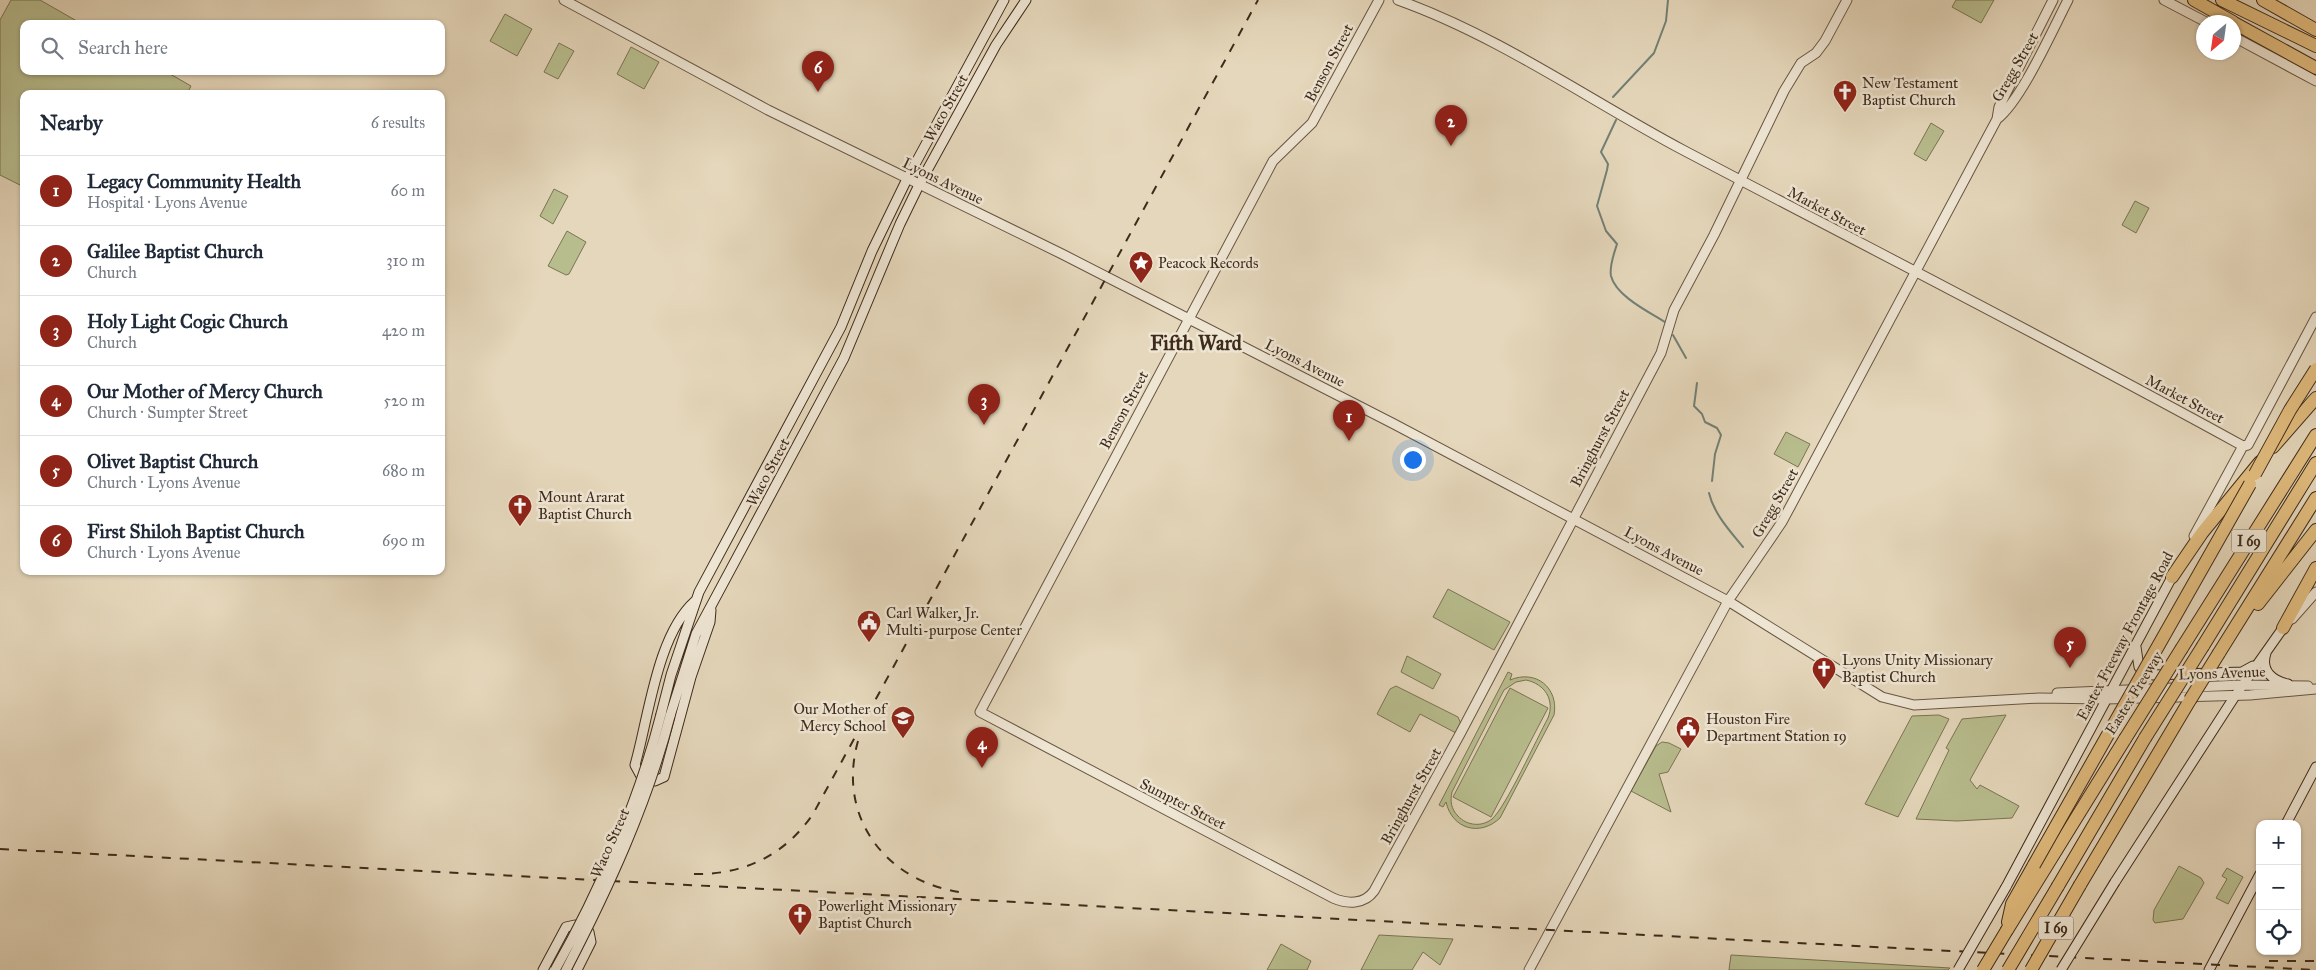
<!DOCTYPE html>
<html lang="en">
<head>
<meta charset="utf-8">
<style>
	:root { --surface:#fff; --page:#f6f6f7; --text:#1f2937; --muted:#747a83; --line:#e0e1e3; --accent:#8f2418 }
	body { margin:0; font-family:"IM FELL Great Primer",serif; background:var(--page); color:var(--text) }
	.controls { position:absolute; right:15px; bottom:15px; display:grid; overflow:hidden; border-radius:10px; box-shadow:0 1px 4px #0004 }
	.controls button { width:45px; height:45px; display:grid; place-items:center; padding:0; border:0; border-bottom:1px solid var(--line); background:var(--surface); color:var(--text); font:25px sans-serif }
	.compass { position:absolute; left:2196px; top:15px; width:45px; height:45px; border-radius:50%; background:var(--surface); box-shadow:0 1px 4px #0004; rotate:209deg }
	.you { position:absolute; left:1412px; top:459px; width:18px; height:18px; margin:-12px; border:4px solid #fff; border-radius:50%; background:#1a73e8; box-shadow:0 0 0 8px #1a73e833 }
	.badge { display:grid; place-items:center; width:32px; height:32px; border-radius:50%; background:var(--accent); color:#fff; font-size:16px; font-weight:700 }
	.pin { position:absolute; translate:-50% -41px; filter:drop-shadow(0 1px 2px #0008) }
	.pin::after { content:''; position:absolute; top:26px; width:18px; height:15px; background:inherit; clip-path:polygon(0 0,100% 0,50% 100%) }
	.list { margin:0; padding:0; list-style:none }
	h2 { display:flex; justify-content:space-between; align-items:center; height:65px; margin:0; padding:0 20px; font-size:21px }
	h2 small { font-size:16px; font-weight:400; color:var(--muted) }
	.list li { display:grid; grid-template-columns:32px 1fr auto; gap:15px; align-items:center; box-sizing:border-box; height:70px; padding:0 20px; border-top:1px solid var(--line) }
	.list b { display:block; font-size:19px; white-space:nowrap }
	.list p { margin:0; font-size:16px; white-space:nowrap; color:var(--muted) }
	.list em { font-size:16px; font-style:normal; color:var(--muted) }
	.icon { flex:none; width:28px; height:28px; fill:none; stroke:currentColor; stroke-width:2; stroke-linecap:round; stroke-linejoin:round }
	.map { position:relative; flex:none; width:2316px; height:970px; overflow:hidden }
	.search { position:absolute; background:var(--surface); box-shadow:0 1px 4px #0004; left:20px; top:20px; width:425px; height:55px; display:flex; align-items:center; gap:12px; box-sizing:border-box; padding:0 18px; border-radius:10px; color:var(--muted); font-size:19px }
	.panel { position:absolute; background:var(--surface); box-shadow:0 1px 4px #0004; left:20px; top:90px; width:425px; height:485px; border-radius:10px }
	.map>svg:first-child { display:block }
	.green { fill:#b8bd8e; stroke:#7b7454; fill-rule:evenodd }
	.lines { fill:none; stroke-linecap:round; stroke-linejoin:round }
	.stream { stroke:#738076; stroke-width:2 }
	.tertiary-casing { stroke:#685643; stroke-width:11 }
	.secondary-casing { stroke:#3e2b1b; stroke-width:11 }
	.motorway-casing { stroke:#3e2b1b; stroke-width:14 }
	.tertiary { stroke:#eee5d3; stroke-width:9 }
	.secondary { stroke:#eee5d3; stroke-width:9 }
	.motorway { stroke:#e2bc7e; stroke-width:12 }
	.rail { stroke:#3e2b1b; stroke-width:2; stroke-dasharray:9 9; stroke-linecap:butt }
	.secondary-bridge-casing { stroke:#3e2b1b; stroke-width:11; stroke-linecap:butt }
	.motorway-bridge-casing { stroke:#3e2b1b; stroke-width:14; stroke-linecap:butt }
	.secondary-bridge { stroke:#eee5d3; stroke-width:9 }
	.motorway-bridge { stroke:#e2bc7e; stroke-width:12 }
	.labels { text-anchor:middle; stroke-width:5; stroke-linejoin:round; paint-order:stroke }
	.shield { fill:#eee5d3; stroke:#736352; stroke-width:1 }
	.shield-label { font-size:14px; font-weight:bold; fill:#3e2b1b }
	.street-label { font-size:15px; fill:#3e2b1b; stroke:#eee5d3 }
	.poi-label { font-size:15px; fill:#3e2b1b; stroke:#eee5d3; text-anchor:start }
	.district-label { font-size:20px; font-weight:bold; fill:#3e2b1b; stroke:#eee5d3 }
</style>
</head>
<body>
<div class="map">
<svg width="2316" height="970" viewBox="0 0 2316 970">
	<rect width="100%" height="100%" fill="#e5d7bb"/>
	<filter id="stains"><feTurbulence type="fractalNoise" baseFrequency=".004" numOctaves="4"/><feColorMatrix values="0 0 0 0 .2 0 0 0 0 .09 0 0 0 0 .02 0 0 0 .5 -.17"/></filter>
	<radialGradient id="worn" r=".72"><stop offset=".6" stop-color="#630" stop-opacity="0"/><stop offset="1" stop-color="#630" stop-opacity=".3"/></radialGradient>
	<path class="green" d="M11 0H40L82 24H24V71H165L191 86 187 94H24V187L0 175V20Z
		M1956 0H1994L1981 23 1952 7Z
		M505 14 532 29 517 56 490 41Z
		M559 43 574 51 558 79 544 72Z
		M631 47 659 62 644 89 617 74Z
		M1931 123 1944 131 1926 161 1914 154Z
		M554 189 568 196 553 224 540 216Z
		M2135 201 2149 208 2136 233 2122 225Z
		M567 231 586 242 569 274 566 275 548 266Z
		M1786 432 1810 444 1798 467 1774 454Z
		M1448 589 1510 622 1494 650 1433 617Z
		M1407 656 1441 674 1433 689 1401 672Z
		M1508 672 1512 674 1510 680C1536 669 1559 688 1554 715L1500 818C1480 837 1452 829 1446 802L1443 807 1439 805ZM1526 680C1545 684 1555 700 1548 718 1537 738 1506 807 1492 819 1482 827 1467 826 1458 816 1451 809 1450 801 1452 792L1504 690 1516 682Z
		M1396 686 1458 717 1461 724 1456 733 1420 714 1410 732 1377 714 1390 689Z
		M1510 688 1548 708 1491 817 1453 797Z
		M1939 715 1949 719 1898 817 1865 804 1912 716Z
		M2006 715 1970 780 1977 789 1980 785 2019 806 2012 818 1957 821 1916 819 1949 750 1946 748 1962 719Z
		M1662 742 1669 743 1681 749 1668 772 1659 774 1671 812 1631 791 1656 746Z
		M2179 866 2201 878 2204 883 2183 919 2155 923 2153 920 2154 910Z
		M2227 868 2243 877 2228 904 2216 898 2227 879 2222 876Z
		M1379 935 1453 939 1440 965 1423 952 1412 970H1361Z
		M1281 944 1311 961 1307 970H1267Z
		M1731 955 1950 968 1948 970H1729Z"/>
	<g class="lines">
		<path class="stream" d="M1613 97 1654 53 1666 21 1668 0
			M1616 120 1601 152 1608 164 1607 170 1597 206 1606 231 1617 244C1614 254 1609 266 1611 276 1616 296 1649 312 1665 322
			M1673 335 1686 358
			M1697 383 1694 406 1702 414 1705 422 1717 428 1721 435 1715 454 1712 481
			M1709 493C1714 514 1730 531 1743 547"/>
		<defs>
			<path id="tertiary" d="M564 0 768 110 1062 254 1394 424 1728 601 1882 697 1914 705 2039 698 2106 699 2250 695 2316 689
				M1379 0 1312 123 1273 161 980 712 1333 898C1347 904 1364 905 1374 891L1460 734 1661 353 1674 310 1714 235 1784 91 1801 63 1816 53 1825 41 1847 0
				M1398 0C1499 36 1589 100 1683 150 1869 248 2058 344 2243 446
				M2164 0 2206 22
				M2234 37 2316 81
				M1997 119C2021 101 2053 29 2068 0
				M2194 536 2243 446 2248 445 2316 317
				M2292 619 2316 592
				M2057 693 2242 685 2308 686
				M1529 970 1728 601 1782 522 1997 119 1999 107 2053 0"/>
			<path id="secondary" d="M695 601C657 635 649 716 635 765L641 776 655 781 664 777 691 677 710 622 711 610
				M2136 647 2139 667 2145 673 2153 675 2242 672 2253 666
				M2266 653C2260 671 2273 681 2288 684
				M661 714 671 675 699 592 841 327 872 251 907 179 1004 0
				M670 716 696 634 844 358 900 224 919 185 996 45 1026 0
				M2286 824 2316 767
				M2115 882 2235 696 2283 628
				M2006 887 2172 577
				M543 970 566 927 575 925 589 932 591 942 577 970
				M2209 970 2260 874"/>
			<path id="motorway" d="M2194 0 2233 22
				M2222 0 2316 46
				M2263 0 2316 30
				M2234 23 2316 68
				M2273 447 2316 398
				M2172 577 2202 533 2260 462
				M2258 604 2316 530
				M2283 628 2316 568
				M2203 646 2316 463
				M2182 648 2316 435
				M2219 653 2316 498
				M2080 885 2190 700
				M2058 886 2145 738
				M2008 922 2012 904 2034 865
				M2007 930 2125 739"/>
		</defs>
		<use href="#tertiary" class="tertiary-casing"/>
		<use href="#secondary" class="secondary-casing"/>
		<use href="#motorway" class="motorway-casing"/>
		<use href="#tertiary" class="tertiary"/>
		<use href="#secondary" class="secondary"/>
		<use href="#motorway" class="motorway"/>
		<path class="rail" d="M858 741C836 819 888 884 966 893
			M0 849 2316 970
			M694 874C744 875 785 855 813 814L1258 0
			M2269 961H2316"/>
		<defs>
			<path id="secondary-bridge" d="M555 970C599 892 639 801 661 714
				M566 970C608 889 647 805 670 716
				M1958 970 2006 887
				M2061 970 2115 882"/>
			<path id="motorway-bridge" d="M2255 474 2290 410 2316 369
				M2190 700 2219 653
				M2145 738 2203 646
				M2125 739 2182 648
				M2034 865 2250 484
				M1983 970 2007 930
				M2008 970 2058 886
				M2031 970 2080 885"/>
		</defs>
		<use href="#secondary-bridge" class="secondary-bridge-casing"/>
		<use href="#motorway-bridge" class="motorway-bridge-casing"/>
		<use href="#secondary-bridge" class="secondary-bridge"/>
		<use href="#motorway-bridge" class="motorway-bridge"/>
	</g>
	<defs>
		<symbol id="church-pin" viewBox="-11 -11 22 30"><path d="M0 17L-7.5 6A9.5 9.5 0 1 1 7.5 6Z" fill="#8f2418" stroke="#eee5d3"/><path d="M-1.2-6h2.4v3.5h3.3v2.4h-3.3V6h-2.4V-.1h-3.3v-2.4h3.3Z" fill="#fff"/></symbol>
		<symbol id="sight-pin" viewBox="-11 -11 22 30"><path d="M0 17L-7.5 6A9.5 9.5 0 1 1 7.5 6Z" fill="#8f2418" stroke="#eee5d3"/><path d="M0-6L1.8-2.2L6-1.7L2.9 1.2L3.7 5.4L0 3.3L-3.7 5.4L-2.9 1.2L-6-1.7L-1.8-2.2Z" fill="#fff"/></symbol>
		<symbol id="civic-pin" viewBox="-11 -11 22 30"><path d="M0 17L-7.5 6A9.5 9.5 0 1 1 7.5 6Z" fill="#8f2418" stroke="#eee5d3"/><path d="M-.6-6.5H3V-4.5H.6V-3L4-1V1h2V6H-6V1h2V-1L-.6-3ZM-1.2 2.5V6h2.4V2.5Z" fill="#fff"/></symbol>
		<symbol id="school-pin" viewBox="-11 -11 22 30"><path d="M0 17L-7.5 6A9.5 9.5 0 1 1 7.5 6Z" fill="#8f2418" stroke="#eee5d3"/><path d="M0-5L7-2L0 1L-7-2ZM-4 1L0 2.5L4 1V4Q0 6-4 4Z" fill="#fff"/></symbol>
	</defs>
	<g fill-rule="evenodd">
		<use href="#church-pin" x="1831" y="78" width="28" height="38"/>
		<use href="#sight-pin" x="1127" y="249" width="28" height="38"/>
		<use href="#church-pin" x="506" y="492" width="28" height="38"/>
		<use href="#civic-pin" x="855" y="608" width="28" height="38"/>
		<use href="#church-pin" x="1810" y="655" width="28" height="38"/>
		<use href="#school-pin" x="889" y="704" width="28" height="38"/>
		<use href="#civic-pin" x="1674" y="714" width="28" height="38"/>
		<use href="#church-pin" x="786" y="901" width="28" height="38"/>
	</g>
	<g class="labels">
		<g class="shield">
			<rect x="2231.5" y="529.5" width="35" height="23" rx="4"/>
			<rect x="2038.5" y="916.5" width="35" height="23" rx="4"/>
		</g>
		<g class="shield-label">
			<text x="2249" y="546">I 69</text>
			<text x="2056" y="933">I 69</text>
		</g>
		<g class="street-label">
			<text transform="translate(1329 63) rotate(-62)" y="5">Benson Street</text>
			<text transform="translate(2015 67) rotate(-60)" y="5">Gregg Street</text>
			<text transform="translate(946 108) rotate(-61)" y="5">Waco Street</text>
			<text transform="translate(943 181) rotate(26)" y="5">Lyons Avenue</text>
			<text transform="translate(1827 211) rotate(28)" y="5">Market Street</text>
			<text transform="translate(1305 363) rotate(27)" y="5">Lyons Avenue</text>
			<text transform="translate(2185 399) rotate(28)" y="5">Market Street</text>
			<text transform="translate(1124 410) rotate(-62)" y="5">Benson Street</text>
			<text transform="translate(1600 438) rotate(-62)" y="5">Bringhurst Street</text>
			<text transform="translate(768 472) rotate(-62)" y="5">Waco Street</text>
			<text transform="translate(1775 503) rotate(-60)" y="5">Gregg Street</text>
			<text transform="translate(1664 551) rotate(28)" y="5">Lyons Avenue</text>
			<text transform="translate(2125 636) rotate(-62)" y="5">Eastex Freeway Frontage Road</text>
			<text transform="translate(2222 673) rotate(-2)" y="5">Lyons Avenue</text>
			<text transform="translate(2134 693) rotate(-58)" y="5">Eastex Freeway</text>
			<text transform="translate(1411 796) rotate(-61)" y="5">Bringhurst Street</text>
			<text transform="translate(1183 804) rotate(27)" y="5">Sumpter Street</text>
			<text transform="translate(610 843) rotate(-66)" y="5">Waco Street</text>
		</g>
		<g class="poi-label">
			<text x="1862" y="88">New Testament<tspan x="1862" dy="17">Baptist Church</tspan></text>
			<text x="1158" y="268">Peacock Records</text>
			<text x="538" y="502">Mount Ararat<tspan x="538" dy="17">Baptist Church</tspan></text>
			<text x="886" y="618">Carl Walker, Jr.<tspan x="886" dy="17">Multi-purpose Center</tspan></text>
			<text x="1842" y="665">Lyons Unity Missionary<tspan x="1842" dy="17">Baptist Church</tspan></text>
			<text x="886" y="714" text-anchor="end">Our Mother of<tspan x="886" dy="17">Mercy School</tspan></text>
			<text x="1706" y="724">Houston Fire<tspan x="1706" dy="17">Department Station 19</tspan></text>
			<text x="818" y="911">Powerlight Missionary<tspan x="818" dy="17">Baptist Church</tspan></text>
		</g>
		<g class="district-label">
			<text x="1196" y="350">Fifth Ward</text>
		</g>
	</g>
	<rect width="100%" height="100%" filter="url(#stains)"/>
	<rect width="100%" height="100%" fill="url(#worn)"/>
</svg>
<div class="controls">
<button>+</button>
<button>−</button>
<button><svg class="icon" aria-label="locate" viewBox="0 0 24 24"><circle cx="12" cy="12" r="6"/><path d="M12 2v4M12 18v4M2 12h4M18 12h4"/></svg></button>
</div>
<svg class="compass" viewBox="-18 -18 36 36"><path d="M0-13l5 13h-10z" fill="#e53935"/><path d="M0 13l5-13h-10z" fill="#747a83"/></svg>
<div class="you"></div>
<div class="pin badge" style="left:1349px;top:441px">1</div>
<div class="pin badge" style="left:1451px;top:146px">2</div>
<div class="pin badge" style="left:984px;top:425px">3</div>
<div class="pin badge" style="left:982px;top:768px">4</div>
<div class="pin badge" style="left:2070px;top:668px">5</div>
<div class="pin badge" style="left:818px;top:92px">6</div>
<div class="search"><svg class="icon" aria-label="search" viewBox="0 0 24 24"><circle cx="10" cy="10" r="6"/><path d="M15 15l6 6"/></svg>Search here</div>
<section class="panel">
<h2>Nearby<small>6 results</small></h2>
<ul class="list">
<li><span class="badge">1</span><div><b>Legacy Community Health</b><p>Hospital · Lyons Avenue</p></div><em>60 m</em></li>
<li><span class="badge">2</span><div><b>Galilee Baptist Church</b><p>Church</p></div><em>310 m</em></li>
<li><span class="badge">3</span><div><b>Holy Light Cogic Church</b><p>Church</p></div><em>420 m</em></li>
<li><span class="badge">4</span><div><b>Our Mother of Mercy Church</b><p>Church · Sumpter Street</p></div><em>520 m</em></li>
<li><span class="badge">5</span><div><b>Olivet Baptist Church</b><p>Church · Lyons Avenue</p></div><em>680 m</em></li>
<li><span class="badge">6</span><div><b>First Shiloh Baptist Church</b><p>Church · Lyons Avenue</p></div><em>690 m</em></li>
</ul>
</section>
</div>
</body>
</html>
